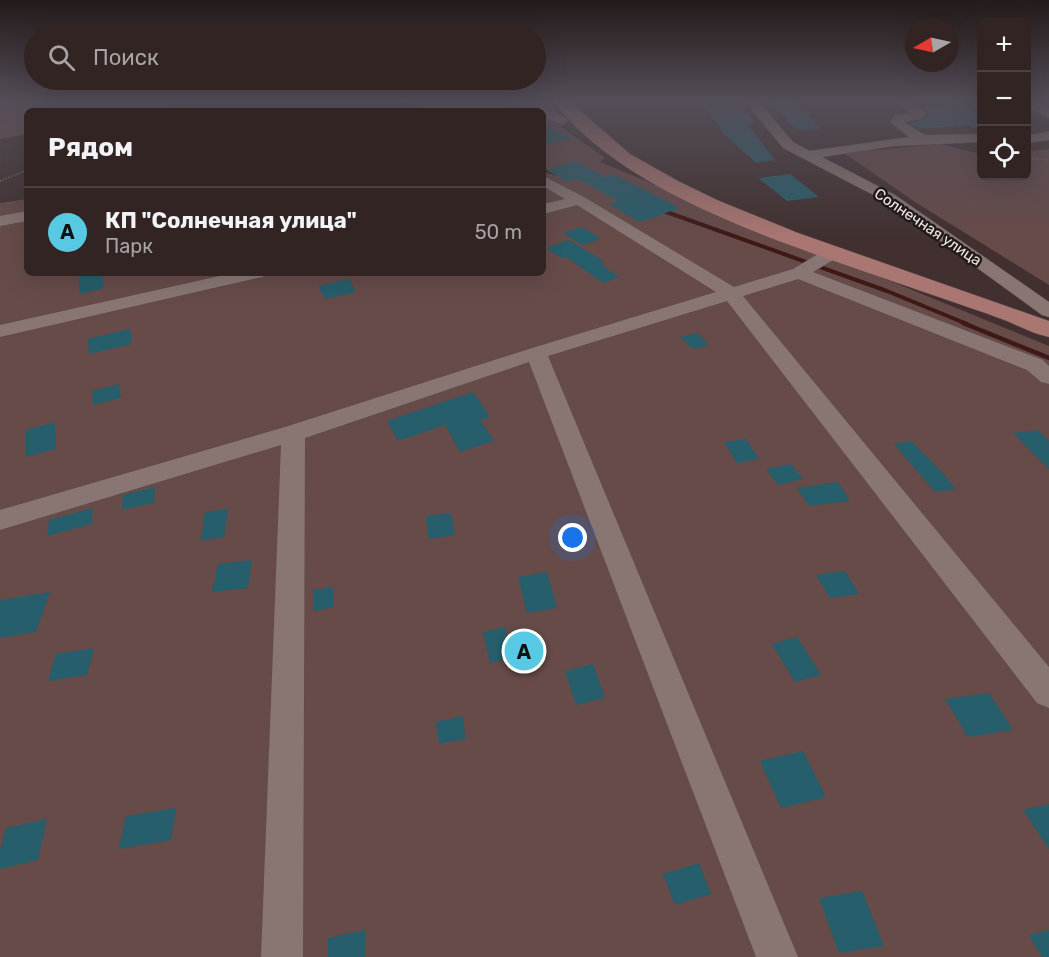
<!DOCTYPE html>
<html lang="ru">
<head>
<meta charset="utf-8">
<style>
	:root { --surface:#312423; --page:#3d3030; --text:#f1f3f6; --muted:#a8a4a6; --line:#4c4141; --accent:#57c9e2 }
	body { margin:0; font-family:Rubik,sans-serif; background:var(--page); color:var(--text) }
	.controls { position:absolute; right:18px; top:18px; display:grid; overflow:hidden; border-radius:9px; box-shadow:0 6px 24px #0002 }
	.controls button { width:54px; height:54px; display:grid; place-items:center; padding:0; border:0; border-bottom:2px solid var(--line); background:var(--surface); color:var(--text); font:30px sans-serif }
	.compass { position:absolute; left:905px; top:18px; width:54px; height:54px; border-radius:50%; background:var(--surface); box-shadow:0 6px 24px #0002; rotate:261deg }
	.you { position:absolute; left:573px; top:538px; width:21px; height:21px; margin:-15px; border:4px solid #fff; border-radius:50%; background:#1a73e8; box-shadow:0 0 0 9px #1a73e833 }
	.badge { display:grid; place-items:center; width:39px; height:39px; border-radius:50%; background:var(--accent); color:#111; font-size:20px; font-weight:700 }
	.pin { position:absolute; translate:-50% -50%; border:3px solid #fff; box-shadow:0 2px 6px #0006 }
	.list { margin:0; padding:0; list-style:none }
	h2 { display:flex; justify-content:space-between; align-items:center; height:78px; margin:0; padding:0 24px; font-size:26px }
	h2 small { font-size:20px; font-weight:400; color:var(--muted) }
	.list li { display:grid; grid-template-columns:39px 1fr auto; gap:18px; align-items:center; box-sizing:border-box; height:90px; padding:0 24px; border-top:2px solid var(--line) }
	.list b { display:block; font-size:22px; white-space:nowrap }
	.list p { margin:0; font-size:20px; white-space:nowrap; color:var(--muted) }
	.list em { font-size:20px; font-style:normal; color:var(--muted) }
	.icon { flex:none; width:33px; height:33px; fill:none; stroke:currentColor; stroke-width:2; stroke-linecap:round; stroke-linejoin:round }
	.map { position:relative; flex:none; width:1049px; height:957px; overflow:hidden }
	.search { position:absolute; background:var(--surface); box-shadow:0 6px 24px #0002; left:24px; top:24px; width:522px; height:66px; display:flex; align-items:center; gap:15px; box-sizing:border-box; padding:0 21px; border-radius:33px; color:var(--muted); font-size:22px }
	.panel { position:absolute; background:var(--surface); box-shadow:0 6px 24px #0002; left:24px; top:108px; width:522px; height:168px; border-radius:9px }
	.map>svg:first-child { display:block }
	.green { fill:#664b49 }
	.forest { fill:#7c4f4b }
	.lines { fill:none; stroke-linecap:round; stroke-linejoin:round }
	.stream-far2 { stroke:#3f1916; stroke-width:3 }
	.stream-far1 { stroke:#3f1916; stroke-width:4 }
	.stream { stroke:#3f1916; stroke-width:4.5 }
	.building { fill:#265e6b }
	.minor-casing { stroke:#5d4e4d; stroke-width:1 }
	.major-casing { stroke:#5d4e4d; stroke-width:1 }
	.path { stroke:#928382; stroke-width:1.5; stroke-dasharray:1 2; stroke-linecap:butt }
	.minor { fill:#897673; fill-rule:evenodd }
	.major { fill:#a97671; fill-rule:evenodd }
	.labels { text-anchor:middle; stroke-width:5; stroke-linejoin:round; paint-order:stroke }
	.far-street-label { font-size:15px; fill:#f4e8e7; stroke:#221b1a }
</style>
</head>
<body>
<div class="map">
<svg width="1049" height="957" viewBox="0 0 1049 957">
	<rect width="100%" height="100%" fill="#41302f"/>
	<path class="green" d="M414 102H552L557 112 550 119 605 158 600 162 1049 346V957H0V203L27 199V273H543V111H427Z
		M940 144 981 154 982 176H1026L1027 151 1049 149V285L915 202 844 153Z"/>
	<path class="forest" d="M0 102H182L155 111H27V134L0 139Z"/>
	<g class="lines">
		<path class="stream-far2" d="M402 102 412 111
			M543 170 556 174"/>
		<path class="stream-far1" d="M661 210 887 291 967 324"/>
		<path class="stream" d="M963 323 1049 358"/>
	</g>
	<path class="building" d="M771 102 796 103 821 129 796 130Z
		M705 106H741L755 124H747L775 160 756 163 724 134Z
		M964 106 981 117V127L972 128 967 125 919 129 910 123 925 119 928 113 924 108Z
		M543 124 573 138 543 146Z
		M576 161 605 177 613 174 680 208 640 222 609 204 618 201 578 179 567 182 546 170Z
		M790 174 819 197 787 201 758 178Z
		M582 227 601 239 582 245 563 233Z
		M569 240 605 262 600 264 619 277 603 283 566 257 561 258 546 248Z
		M78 273H102L104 288 80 294Z
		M349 279 356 292 325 299 318 286Z
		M130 329 132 344 89 354 88 339Z
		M697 333 709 345 693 349 680 337Z
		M119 384 121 398 93 405 92 391Z
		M473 392 490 417 480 420 494 441 460 452 445 425 398 441 387 421Z
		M55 422 56 449 26 457V430Z
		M1038 430 1049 441V469L1013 433Z
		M746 439 759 459 737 463 724 442Z
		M911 441 941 471 956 489 935 492 894 444Z
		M791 464 803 479 778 485 766 469Z
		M838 482 850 501 809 506 797 488Z
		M155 487 154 503 122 510 123 495Z
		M93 508 92 524 47 536 49 520Z
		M228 509 224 537 201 541 205 512Z
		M451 513 455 535 429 539 426 516Z
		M252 560 248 588 212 592 218 564Z
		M845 571 859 594 830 598 816 575Z
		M547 572 557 608 527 613 518 577Z
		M333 587 334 607 313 611V590Z
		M50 592 36 632 0 638V600Z
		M505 627 513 658 490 663 483 632Z
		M797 637 821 675 795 682 772 644Z
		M94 648 87 675 48 681 56 654Z
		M593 664 605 698 576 705 565 671Z
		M989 693 1013 730 968 737 945 699Z
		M462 716 466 739 439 744 436 722Z
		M803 751 826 797 781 808 760 761Z
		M1049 804V849L1023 810Z
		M176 808 171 840 119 849 126 816Z
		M47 819 38 860 0 869V851L6 828Z
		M699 863 711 894 675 905 663 874Z
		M862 891 884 946 839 953 819 898Z
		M365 930V957H328V938Z
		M1049 930V957H1042L1029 935Z"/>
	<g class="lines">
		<defs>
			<path id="minor" d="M746 102H759L793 142 810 151 909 137 890 122 894 116 911 113 895 102C908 102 917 103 926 113L923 118 904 122 925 135 982 134V142L894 146 822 157 895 195 1049 302V317L1042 315 885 201 783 148Z
				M1026 102H1037L1049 109V118L1026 107Z
				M543 108 566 118 568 121 562 125 543 117V111H538Z
				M1049 132V140L1026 143V135Z
				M543 176 584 197 734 287 793 269 828 248H840L843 252 840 256 813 272 1043 360 1049 366V384L1041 382 1027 370 798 279 743 296 1049 667V708L1037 703 727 301 548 356 798 957H756L529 362 305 438 303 957H261L281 445 0 530V510L285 427 529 349 716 292 577 205 543 214V204L565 199 543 186Z
				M27 211V221L0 226V216Z
				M233 273H266L263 277 257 278 0 337V325Z"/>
			<path id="major" d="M554 102H570L630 154 678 181 717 200 798 233 1046 320 1049 321V337C1034 334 1021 327 1007 321 978 310 950 301 921 291 808 251 628 200 554 102Z"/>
		</defs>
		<use href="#minor" class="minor-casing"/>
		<use href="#major" class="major-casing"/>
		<path class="path" d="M173 111 199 102
			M1026 158 1049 160
			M0 181 27 170"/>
		<use href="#minor" class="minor"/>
		<use href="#major" class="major"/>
	</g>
	<linearGradient id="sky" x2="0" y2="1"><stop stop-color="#241a1a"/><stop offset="0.43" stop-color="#544e58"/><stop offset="1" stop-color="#544e58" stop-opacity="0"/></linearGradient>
	<rect width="1049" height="236" fill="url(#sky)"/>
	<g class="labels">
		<g class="far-street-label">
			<text transform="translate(928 227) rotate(34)" y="5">Солнечная улица</text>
		</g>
	</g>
</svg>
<div class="controls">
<button>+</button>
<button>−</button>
<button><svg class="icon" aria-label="locate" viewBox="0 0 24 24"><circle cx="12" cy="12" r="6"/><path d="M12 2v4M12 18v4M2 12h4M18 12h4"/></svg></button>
</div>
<svg class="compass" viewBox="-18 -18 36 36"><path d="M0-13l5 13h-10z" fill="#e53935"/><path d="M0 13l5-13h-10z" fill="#a8a4a6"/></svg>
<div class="you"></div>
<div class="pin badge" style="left:524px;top:651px">A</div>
<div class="search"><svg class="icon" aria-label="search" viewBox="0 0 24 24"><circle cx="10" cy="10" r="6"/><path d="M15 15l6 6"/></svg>Поиск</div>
<section class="panel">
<h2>Рядом<small></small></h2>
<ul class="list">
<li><span class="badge">A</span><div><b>КП &quot;Солнечная улица&quot;</b><p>Парк</p></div><em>50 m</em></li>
</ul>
</section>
</div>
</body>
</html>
